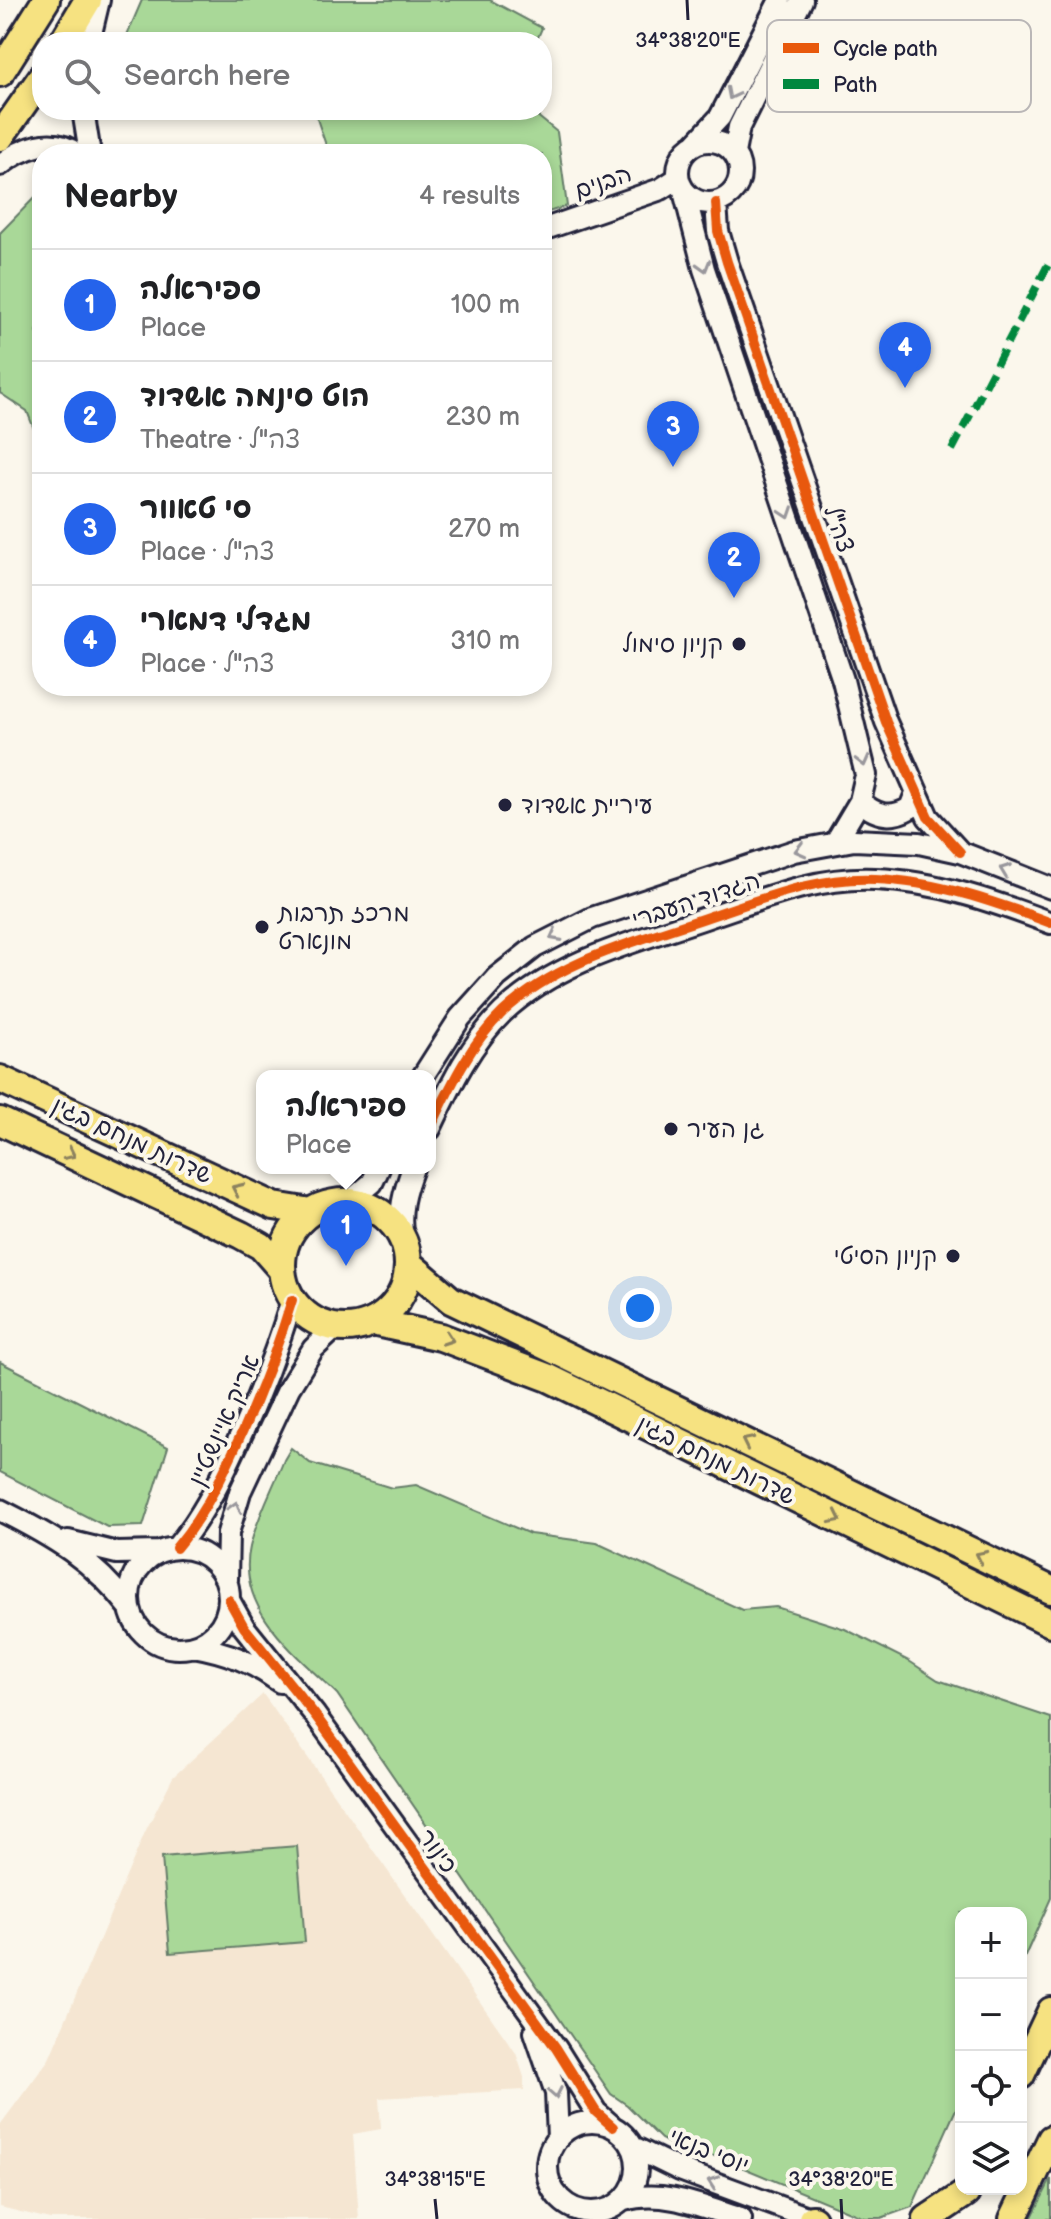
<!DOCTYPE html>
<html lang="en">
<head>
<meta charset="utf-8">
<style>
	:root { --surface:#fff; --page:#f2f2f2; --text:#202124; --muted:#757577; --line:#e0e0e0; --accent:#2563eb }
	body { margin:0; font-family:"Balsamiq Sans","Playpen Sans Hebrew",sans-serif; background:var(--page); color:var(--text) }
	.controls { position:absolute; right:24px; bottom:24px; display:grid; overflow:hidden; border-radius:16px; box-shadow:0 4px 12px #0003 }
	.controls button { width:72px; height:72px; display:grid; place-items:center; padding:0; border:0; border-bottom:2px solid var(--line); background:var(--surface); color:var(--text); font:40px sans-serif }
	.you { position:absolute; left:640px; top:1308px; width:28px; height:28px; margin:-20px; border:6px solid #fff; border-radius:50%; background:#1a73e8; box-shadow:0 0 0 12px #1a73e833 }
	.badge { display:grid; place-items:center; width:52px; height:52px; border-radius:50%; background:var(--accent); color:#fff; font-size:26px; font-weight:700 }
	.pin { position:absolute; translate:-50% -66px; filter:drop-shadow(0 2px 4px #0008) }
	.pin::after { content:''; position:absolute; top:42px; width:28px; height:24px; background:inherit; clip-path:polygon(0 0,100% 0,50% 100%) }
	.popup { position:absolute; left:256px; top:1070px; width:180px; height:104px; box-sizing:border-box; display:grid; place-content:center; border-radius:16px; background:var(--surface); filter:drop-shadow(0 2px 6px #0005); font-size:26px; white-space:nowrap; color:var(--muted) }
	.popup b { font-size:30px; color:var(--text) }
	.popup::after { content:''; position:absolute; left:50%; top:100%; margin-left:-16px; border:16px solid transparent; border-top-color:var(--surface) }
	.list { margin:0; padding:0; list-style:none }
	h2 { display:flex; justify-content:space-between; align-items:center; height:104px; margin:0; padding:0 32px; font-size:34px }
	h2 small { font-size:26px; font-weight:400; color:var(--muted) }
	.list li { display:grid; grid-template-columns:52px 1fr auto; gap:24px; align-items:center; box-sizing:border-box; height:112px; padding:0 32px; border-top:2px solid var(--line) }
	.list b { display:block; font-size:30px; white-space:nowrap }
	.list p { margin:0; font-size:26px; white-space:nowrap; color:var(--muted) }
	.list em { font-size:26px; font-style:normal; color:var(--muted) }
	.icon { flex:none; width:44px; height:44px; fill:none; stroke:currentColor; stroke-width:2; stroke-linecap:round; stroke-linejoin:round }
	.map { position:relative; flex:none; width:1051px; height:2219px; overflow:hidden }
	.search { position:absolute; background:var(--surface); box-shadow:0 4px 12px #0003; left:32px; top:32px; width:520px; height:88px; display:flex; align-items:center; gap:20px; box-sizing:border-box; padding:0 28px; border-radius:32px; color:var(--muted); font-size:30px }
	.panel { position:absolute; background:var(--surface); box-shadow:0 4px 12px #0003; left:32px; top:144px; width:520px; height:552px; border-radius:32px }
	.map>svg:first-child { display:block }
	.built { fill:#f5e6d2 }
	.green { fill:#a9d898; stroke:#667d6a; stroke-width:2 }
	.lines { fill:none; stroke-linecap:round; stroke-linejoin:round }
	.minor-casing { stroke:#22223b; stroke-width:26 }
	.major-casing { stroke:#22223b; stroke-width:32 }
	.minor { stroke:#fbf7ec; stroke-width:20 }
	.major { stroke:#f6e281; stroke-width:26 }
	.quiet { stroke:#00873e; stroke-width:8; stroke-dasharray:16 8; stroke-linecap:butt }
	.cycleway-casing { stroke:#fbf7ec; stroke-width:15 }
	.cycleway { stroke:#e8590c; stroke-width:10 }
	.oneway { stroke:#99979c }
	.oneway2 { stroke:#8c825e }
	.ticks { fill:none; stroke:#22223b; stroke-width:3 }
	.poi-dot { fill:#22223b; stroke:#fbf7ec; stroke-width:3 }
	.labels { text-anchor:middle; stroke-width:8; stroke-linejoin:round; paint-order:stroke }
	.street-label { font-size:24px; fill:#22223b; stroke:#fbf7ec }
	.poi-label { font-size:24px; fill:#22223b; stroke:#fbf7ec; text-anchor:start }
	.key { fill:#fbf7ec; stroke:#bab7b7; stroke-width:2 }
	.key-label { font-size:22px; fill:#22223b }
	.ticks-label { font-size:20px; text-anchor:middle; fill:#22223b; stroke:#fbf7ec; stroke-width:8; stroke-linejoin:round; paint-order:stroke }
</style>
</head>
<body>
<div class="map">
<svg width="1051" height="2219" viewBox="0 0 1051 2219">
	<rect width="100%" height="100%" fill="#fbf7ec"/>
	<filter id="ink" filterUnits="userSpaceOnUse"><feTurbulence type="fractalNoise" baseFrequency=".0125" numOctaves="2"/><feDisplacementMap in="SourceGraphic" scale="16" xChannelSelector="R" yChannelSelector="G"/><feConvolveMatrix kernelMatrix="1 2 1 2 8 2 1 2 1" color-interpolation-filters="sRGB"/></filter>
	<g filter="url(#ink)">
		<path class="built" d="M263 1694 516 2053 524 2077V2090L379 2098 381 2129 353 2134 359 2219H50L0 2207V2125L49 2059 145 1832 173 1777Z"/>
		<path class="green" d="M142 0H490L542 28 536 42H124Z
			M314 110H530L557 132 567 206 542 214V154H329Z
			M42 190V323L37 331 42 351V438L38 439 27 411 0 393V233Z
			M0 1362 168 1447 143 1526 107 1527 0 1472Z
			M291 1448 310 1463 392 1488 416 1485 530 1534 597 1543 742 1610 776 1607 845 1629 909 1661 938 1680 1051 1718V1898L1021 1965V1913H961V2098L912 2207 881 2218H864L715 2156 686 2152 661 2139 627 2105 611 2094 337 1694C299 1657 235 1610 250 1547 257 1517 273 1488 284 1460Z
			M297 1846 305 1942 170 1953 162 1857Z
			M1051 2179V2219H1031Z"/>
		<g class="lines">
			<defs>
				<path id="minor" d="M89 42 99 0
					M83 110 90 154
					M678 172a31 31 0 1 1 62 0a31 31 0 1 1-62 0Z
					M694 145 720 117 780 0
					M734 153 739 127 802 0
					M0 165C22 148 52 135 77 154
					M684 191 704 269 843 680 866 775 860 801 835 843
					M716 203 718 231 727 262 886 722 928 817 960 852
					M542 230 661 189 678 178
					M860 801C876 816 891 819 910 808L916 793
					M423 1076 460 1018 497 977 535 947 592 918 794 851 854 840 919 843 960 852 1051 888
					M430 1129C450 1087 469 1045 503 1012 559 960 635 942 705 918 760 900 816 876 875 879 936 881 995 902 1051 923
					M349 1202 372 1183 379 1168
					M403 1238C398 1212 404 1192 413 1168
					M0 1510C54 1537 93 1560 130 1608
					M68 1541 117 1553 158 1552
					M176 1548C201 1518 217 1487 233 1452 257 1401 276 1353 292 1300
					M129 1598a50 50 0 1 1 100 0a50 50 0 1 1-100 0Z
					M227 1580 228 1533 240 1492 289 1388 313 1349 336 1327
					M229 1600 244 1627 315 1715 556 2048 596 2112 613 2127
					M193 1646C227 1652 253 1662 280 1682
					M535 2032 556 2093 558 2138
					M547 2167a45 45 0 1 1 90 0a45 45 0 1 1-90 0Z
					M633 2147 680 2170 812 2219
					M624 2200C664 2189 703 2207 741 2219"/>
				<path id="major" d="M63 42 88 0
					M0 73 46 0
					M0 137 42 77
					M0 1079 274 1206 311 1212
					M0 1121 241 1235 261 1246 282 1270
					M282 1265a63 63 0 1 1 126 0a63 63 0 1 1-126 0Z
					M409 1264 451 1300 1051 1590
					M372 1322 441 1337 549 1378 1051 1623
					M1021 2075 1051 2011
					M812 2219H813
					M927 2219 966 2193
					M1013 2219 1051 2139"/>
			</defs>
			<use href="#minor" class="minor-casing"/>
			<use href="#major" class="major-casing"/>
			<use href="#minor" class="minor"/>
			<use href="#major" class="major"/>
			<path class="quiet" d="M952 450 1051 259"/>
			<defs>
				<path id="cycleway" d="M716 203 718 231 727 262 886 722 928 817 960 852
					M430 1129C450 1087 469 1045 503 1012 559 960 635 942 705 918 760 900 816 876 875 879 936 881 995 902 1051 923
					M176 1548C201 1518 217 1487 233 1452 257 1401 276 1353 292 1300
					M229 1600 244 1627 315 1715 556 2048 596 2112 613 2127"/>
			</defs>
			<use href="#cycleway" class="cycleway-casing"/>
			<use href="#cycleway" class="cycleway"/>
		</g>
		<defs><path id="oneway-chevron" d="M-2-3.5L2.5 0L-2 3.5" fill="none" stroke-width="1.6" stroke-linecap="round" stroke-linejoin="round" transform="scale(2)"/></defs>
		<g class="oneway">
			<use href="#oneway-chevron" transform="translate(732 94) rotate(117)"/>
			<use href="#oneway-chevron" transform="translate(704 266) rotate(74)"/>
			<use href="#oneway-chevron" transform="translate(787 513) rotate(71)"/>
			<use href="#oneway-chevron" transform="translate(863 761) rotate(76)"/>
			<use href="#oneway-chevron" transform="translate(800 850) rotate(166)"/>
			<use href="#oneway-chevron" transform="translate(1005 870) rotate(-159)"/>
			<use href="#oneway-chevron" transform="translate(555 936) rotate(152)"/>
			<use href="#oneway-chevron" transform="translate(235 1507) rotate(-73)"/>
			<use href="#oneway-chevron" transform="translate(555 2093) rotate(79)"/>
			<use href="#oneway-chevron" transform="translate(713 2182) rotate(-160)"/>
		</g>
		<g class="oneway2">
			<use href="#oneway-chevron" transform="translate(70 1154) rotate(26)"/>
			<use href="#oneway-chevron" transform="translate(237 1189) rotate(-155)"/>
			<use href="#oneway-chevron" transform="translate(448 1339) rotate(19)"/>
			<use href="#oneway-chevron" transform="translate(747 1442) rotate(-154)"/>
			<use href="#oneway-chevron" transform="translate(836 1518) rotate(26)"/>
			<use href="#oneway-chevron" transform="translate(981 1556) rotate(-154)"/>
		</g>
	</g>
	<path class="ticks" d="M687 0 688 20M435 2199 437 2219M841 2199 842 2219"/>
	<g class="poi-dot">
		<circle cx="739" cy="644" r="8"/>
		<circle cx="505" cy="805" r="8"/>
		<circle cx="262" cy="927" r="8"/>
		<circle cx="671" cy="1129" r="8"/>
		<circle cx="953" cy="1256" r="8"/>
	</g>
	<g class="labels">
		<g class="street-label">
			<text transform="translate(603 182) rotate(-19)" y="8">הבנים</text>
			<text transform="translate(839 529) rotate(71)" y="8">צה"ל</text>
			<text transform="translate(696 900) rotate(-18)" y="8">הגדוד העברי</text>
			<text transform="translate(132 1140) rotate(25)" y="8">שדרות מנחם בגין</text>
			<text transform="translate(224 1420) rotate(-66)" y="8">אריק איינשטיין</text>
			<text transform="translate(716 1460) rotate(26)" y="8">שדרות מנחם בגין</text>
			<text transform="translate(438 1851) rotate(54)" y="8">כינור</text>
			<text transform="translate(709 2151) rotate(22)" y="8">יוסי בנאי</text>
		</g>
		<g class="poi-label">
			<text x="723" y="652" text-anchor="end">קניון סימול</text>
			<text x="521" y="813">עיריית אשדוד</text>
			<text x="278" y="921">מרכז תרבות<tspan x="278" dy="28">מונארט</tspan></text>
			<text x="687" y="1137">גן העיר</text>
			<text x="937" y="1264" text-anchor="end">קניון הסיטי</text>
		</g>
	</g>
	<rect x="767" y="20" width="264" height="92" rx="12" class="key"/>
	<rect x="783" y="43" width="36" height="10" fill="#e8590c"/>
	<rect x="783" y="79" width="36" height="10" fill="#00873e"/>
	<g class="key-label">
		<text x="833" y="56">Cycle path</text>
		<text x="833" y="92">Path</text>
	</g>
	<g class="ticks-label">
		<text x="688" y="47">34°38'20"E</text>
		<text x="435" y="2186">34°38'15"E</text>
		<text x="841" y="2186">34°38'20"E</text>
	</g>
</svg>
<div class="controls">
<button>+</button>
<button>−</button>
<button><svg class="icon" aria-label="locate" viewBox="0 0 24 24"><circle cx="12" cy="12" r="6"/><path d="M12 2v4M12 18v4M2 12h4M18 12h4"/></svg></button>
<button><svg class="icon" aria-label="layers" viewBox="0 0 24 24"><path d="M12 4l9 5-9 5-9-5zM3 14l9 5 9-5"/></svg></button>
</div>
<div class="you"></div>
<div class="pin badge" style="left:346px;top:1266px">1</div>
<div class="popup"><b>ספיראלה</b>Place</div>
<div class="pin badge" style="left:734px;top:598px">2</div>
<div class="pin badge" style="left:673px;top:467px">3</div>
<div class="pin badge" style="left:905px;top:388px">4</div>
<div class="search"><svg class="icon" aria-label="search" viewBox="0 0 24 24"><circle cx="10" cy="10" r="6"/><path d="M15 15l6 6"/></svg>Search here</div>
<section class="panel">
<h2>Nearby<small>4 results</small></h2>
<ul class="list">
<li><span class="badge">1</span><div><b>ספיראלה</b><p>Place</p></div><em>100 m</em></li>
<li><span class="badge">2</span><div><b>הוט סינמה אשדוד</b><p>Theatre · צה&quot;ל</p></div><em>230 m</em></li>
<li><span class="badge">3</span><div><b>סי טאוור</b><p>Place · צה&quot;ל</p></div><em>270 m</em></li>
<li><span class="badge">4</span><div><b>מגדלי דמארי</b><p>Place · צה&quot;ל</p></div><em>310 m</em></li>
</ul>
</section>
</div>
</body>
</html>
